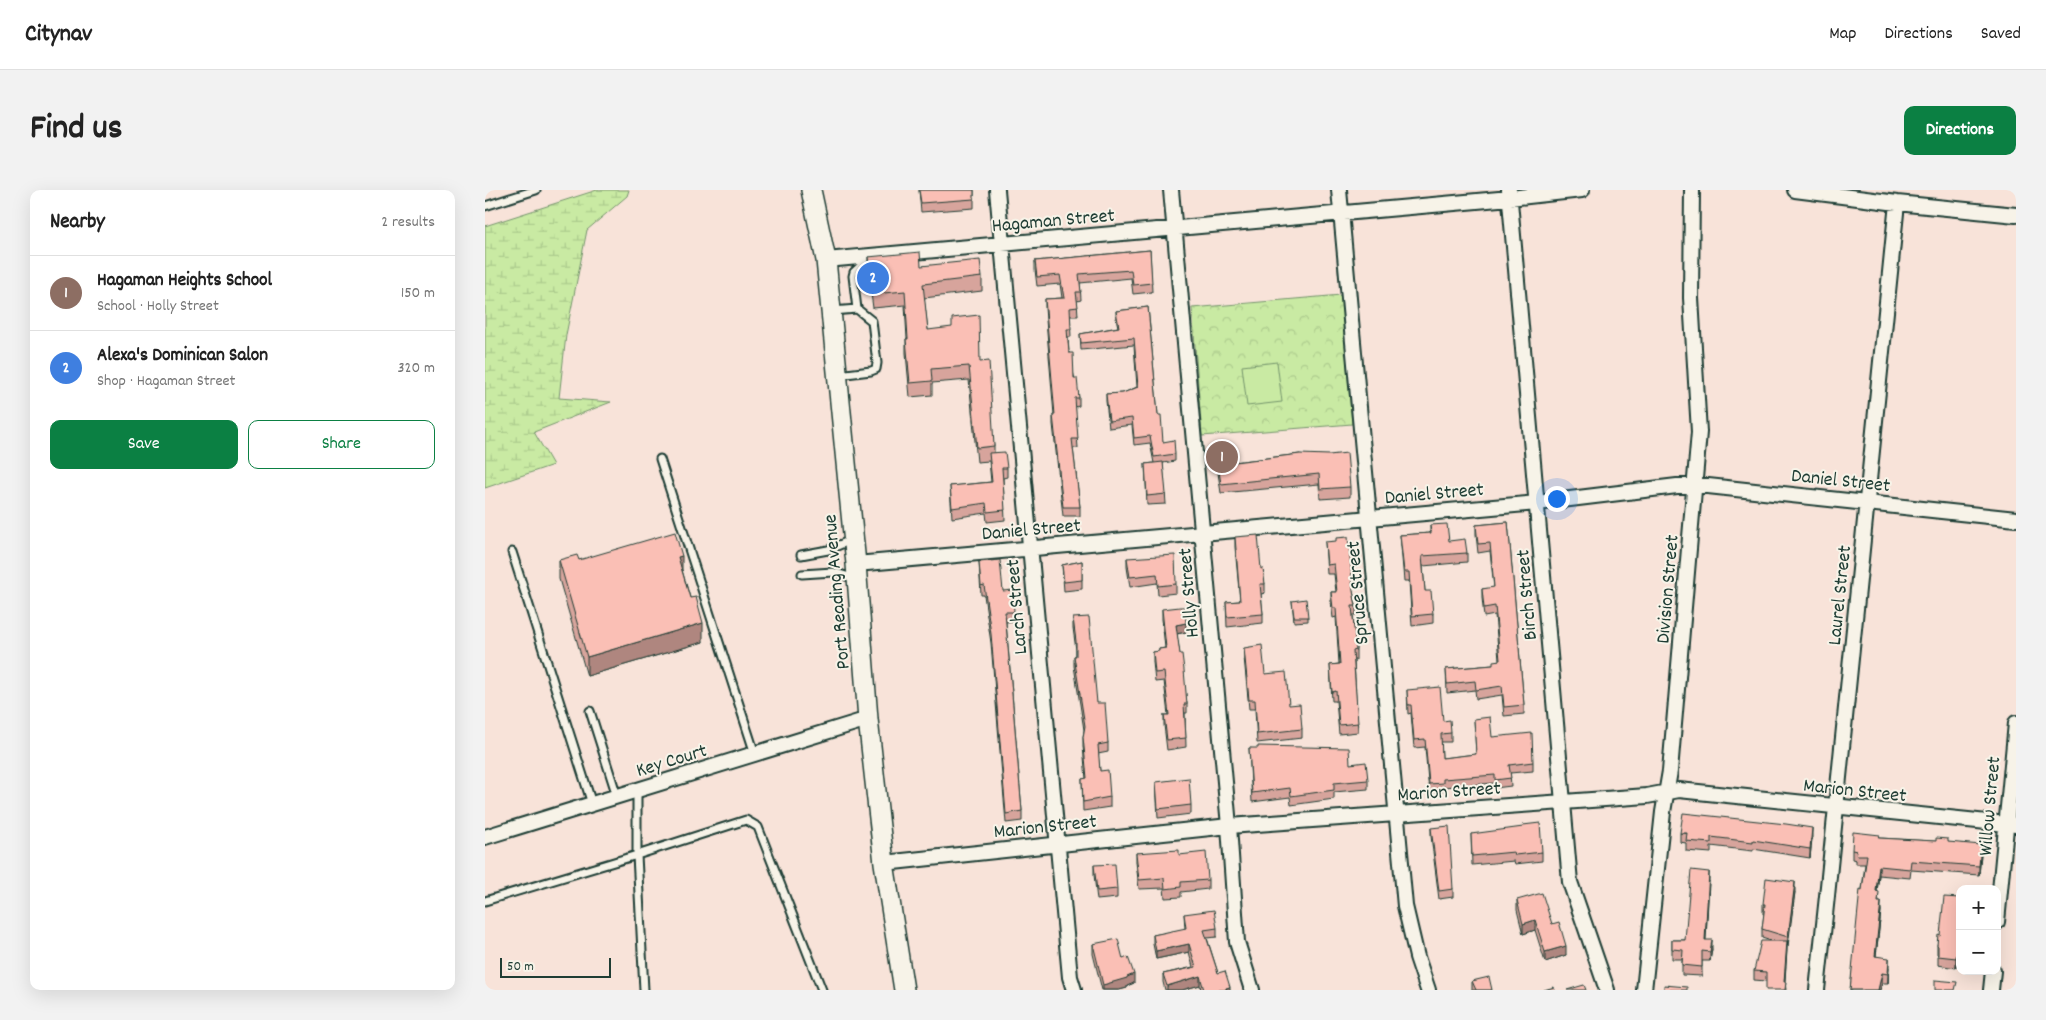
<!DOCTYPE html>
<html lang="en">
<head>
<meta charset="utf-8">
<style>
	:root { --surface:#fff; --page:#f2f2f2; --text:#222; --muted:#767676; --line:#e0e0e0; --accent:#0b8043 }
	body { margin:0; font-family:Dekko,sans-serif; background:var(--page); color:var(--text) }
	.controls { position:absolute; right:15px; bottom:15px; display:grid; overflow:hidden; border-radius:10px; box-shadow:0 5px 20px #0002 }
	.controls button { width:45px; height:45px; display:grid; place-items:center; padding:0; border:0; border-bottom:1px solid var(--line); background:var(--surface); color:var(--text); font:25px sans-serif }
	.scale { position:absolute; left:15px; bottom:12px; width:111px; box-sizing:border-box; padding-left:5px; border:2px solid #1f3d34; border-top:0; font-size:14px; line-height:18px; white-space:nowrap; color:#1f3d34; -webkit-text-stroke:4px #f7f3e8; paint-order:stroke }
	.you { position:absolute; left:1071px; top:308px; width:18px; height:18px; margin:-12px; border:4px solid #fff; border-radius:50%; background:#1a73e8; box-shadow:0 0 0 8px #1a73e833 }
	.badge { display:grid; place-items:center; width:32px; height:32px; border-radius:50%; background:var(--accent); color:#fff; font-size:16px; font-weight:700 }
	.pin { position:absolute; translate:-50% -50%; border:2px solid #fff; box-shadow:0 1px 5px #0006 }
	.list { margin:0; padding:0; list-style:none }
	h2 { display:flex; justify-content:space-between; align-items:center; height:65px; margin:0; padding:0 20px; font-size:21px }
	h2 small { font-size:16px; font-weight:400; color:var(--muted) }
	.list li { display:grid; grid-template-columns:32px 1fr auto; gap:15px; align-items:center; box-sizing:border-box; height:75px; padding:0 20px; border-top:1px solid var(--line) }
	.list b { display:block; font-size:19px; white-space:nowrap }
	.list p { margin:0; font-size:16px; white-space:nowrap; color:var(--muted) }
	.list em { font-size:16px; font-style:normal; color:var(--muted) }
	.actions { display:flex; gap:10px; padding:15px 20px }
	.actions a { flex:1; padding:11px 0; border:1px solid var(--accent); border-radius:10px; text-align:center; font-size:18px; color:var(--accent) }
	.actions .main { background:var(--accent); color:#fff }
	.map { position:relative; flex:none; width:1531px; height:800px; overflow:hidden; border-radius:10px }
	header { display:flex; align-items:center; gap:30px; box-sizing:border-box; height:70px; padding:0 25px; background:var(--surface); border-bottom:1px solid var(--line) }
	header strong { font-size:24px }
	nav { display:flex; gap:28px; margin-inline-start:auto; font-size:18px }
	.intro { display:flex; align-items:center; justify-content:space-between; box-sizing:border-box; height:120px; padding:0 30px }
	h1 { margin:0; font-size:35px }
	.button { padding:12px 22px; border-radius:10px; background:var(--accent); color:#fff; font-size:18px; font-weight:700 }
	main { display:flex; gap:30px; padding:0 30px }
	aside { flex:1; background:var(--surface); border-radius:10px; box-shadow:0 5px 20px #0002 }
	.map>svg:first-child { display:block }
	.wetland { fill:url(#wetland-marsh); stroke:#74946c }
	.park { fill:url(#park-crowns); stroke:#74946c }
	.pitch { fill:#c9eaa3; stroke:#74946c }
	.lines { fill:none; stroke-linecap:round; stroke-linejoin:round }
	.lane-casing { stroke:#1f3d34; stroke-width:11 }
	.street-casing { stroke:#1f3d34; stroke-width:18 }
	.secondary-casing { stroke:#1f3d34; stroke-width:22 }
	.lane { stroke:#f7f3e8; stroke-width:7 }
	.street { stroke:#f7f3e8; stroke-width:14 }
	.secondary { stroke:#f7f3e8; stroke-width:19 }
	.wall { fill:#d7a49c; stroke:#1f3d34 }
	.shaded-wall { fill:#af867f; stroke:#1f3d34 }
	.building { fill:#fabfb5; stroke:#1f3d34 }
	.labels { text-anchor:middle; stroke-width:4; stroke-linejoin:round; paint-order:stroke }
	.street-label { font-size:20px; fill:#1f3d34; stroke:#f7f3e8 }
</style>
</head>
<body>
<header>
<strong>Citynav</strong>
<nav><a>Map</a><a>Directions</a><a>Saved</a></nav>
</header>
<div class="intro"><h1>Find us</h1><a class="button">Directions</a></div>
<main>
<aside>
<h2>Nearby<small>2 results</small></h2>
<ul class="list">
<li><span class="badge" style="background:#8d6e63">1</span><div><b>Hagaman Heights School</b><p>School · Holly Street</p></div><em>150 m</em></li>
<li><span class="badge" style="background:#3f7fe0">2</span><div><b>Alexa's Dominican Salon</b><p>Shop · Hagaman Street</p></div><em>320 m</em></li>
</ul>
<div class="actions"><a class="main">Save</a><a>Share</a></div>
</aside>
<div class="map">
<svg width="1531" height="800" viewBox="0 0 1531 800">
	<defs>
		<pattern id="wetland-marsh" width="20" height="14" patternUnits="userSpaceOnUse" patternTransform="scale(1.25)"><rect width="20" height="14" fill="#c9eaa3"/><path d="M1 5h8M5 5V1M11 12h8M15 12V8" fill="none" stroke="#acca8d"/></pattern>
		<pattern id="park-crowns" width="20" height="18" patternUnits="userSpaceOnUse" patternTransform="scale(1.25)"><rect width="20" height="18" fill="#c9eaa3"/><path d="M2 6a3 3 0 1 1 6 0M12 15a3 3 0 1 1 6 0" fill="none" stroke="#acca8d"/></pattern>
	</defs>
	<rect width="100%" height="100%" fill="#f8e3d9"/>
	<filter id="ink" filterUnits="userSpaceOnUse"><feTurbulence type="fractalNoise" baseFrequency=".02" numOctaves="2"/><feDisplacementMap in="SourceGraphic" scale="10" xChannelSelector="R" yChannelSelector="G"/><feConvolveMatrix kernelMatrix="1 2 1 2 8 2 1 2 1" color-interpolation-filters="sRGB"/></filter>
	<g filter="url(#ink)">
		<path class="wetland" d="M112 0H144L142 6 102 40 81 145 74 208 126 212 49 242 68 275 0 298V36Z"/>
		<path class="park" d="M856 105 867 234 717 246 707 118Z"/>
		<path class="pitch" d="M792 172 797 212 762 216 757 176Z"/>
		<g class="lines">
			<defs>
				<path id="lane" d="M0 16 51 0
					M372 119 368 86 369 82 379 73 378 67
					M347 121 372 119 387 131 392 173 391 179 386 181 353 185
					M175 269 270 564
					M27 362 107 614
					M316 365 343 360 368 349
					M317 384 348 382 371 389
					M105 521 132 606
					M152 600V665L159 800
					M0 711 152 665 261 630 273 637 337 800"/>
				<path id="street" d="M512 0 585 787 589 800
					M686 0 744 636 752 752 767 800
					M854 0 920 716 932 767 943 800
					M1024 0 1085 692 1122 800
					M1310 0 1412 13 1531 25
					M341 70 1025 8 1097 0
					M371 374 1052 313 1192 296H1223L1531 329
					M0 647 383 529
					M399 673 744 636 1162 606 1194 600 1531 635
					M1512 732 1531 533
					M1159 800 1178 622 1185 581 1214 242 1206 108 1207 0
					M1332 800C1360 538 1387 276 1412 13
					M1506 800 1508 781"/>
				<path id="secondary" d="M326 0 341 70 371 374 383 529 399 673 419 800"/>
			</defs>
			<use href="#lane" class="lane-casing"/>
			<use href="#street" class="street-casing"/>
			<use href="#secondary" class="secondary-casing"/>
			<use href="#lane" class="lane"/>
			<use href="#street" class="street"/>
			<use href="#secondary" class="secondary"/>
		</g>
		<path class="wall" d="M434 0H489V18L436 22Z
			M665 60 667 102 648 104 646 88 595 93 596 110 592 111 593 126H585L586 147H583L584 163 594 208V216L590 217 593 258H588L595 317V326H578L568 234V225H569L560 118V109L577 108 575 94 552 96 550 80V71Z
			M383 67 497 87V101L439 108 443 140 495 172 509 256V263L522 278V287L518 288 520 330 502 332 501 323 467 328 465 296 506 292 504 271 492 272 484 190 447 193V205L425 207 421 163V149H422L420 115 388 118 383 81Z
			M663 117 673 225 678 252 690 264V271L678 273 681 314 662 315 660 274 669 273 665 253 649 255 647 235 624 238 621 211V204L638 203 652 197 649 155 596 160 595 144 633 137 631 128V121Z
			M815 264 865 297V307L835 309 834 294 736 303 733 283V274Z
			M1023 332 1039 515V524L1019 526 1017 505 991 509 990 500 962 503 961 479 1008 475 1014 470 1010 425 999 427 997 408V399L1009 398 1005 361 993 363 991 344V335Z
			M945 335 964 351 982 363V372L938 376 940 401 948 424V433L927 436 924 391H919L915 345 945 343Z
			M750 347 776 379 780 394V403L776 404 778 424V433L742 437 741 412 755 411 750 357Z
			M840 352 868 401 871 416V425H868L871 460V470H869L873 542 854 544 851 511H847L845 475 854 474 851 427 848 428 846 412V402H851L849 384H842Z
			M642 368 691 394V403L673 405 672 393 645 397 642 377Z
			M74 370H94L197 380 218 452 102 486 74 389Z
			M597 371V399L579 401 577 375Z
			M494 372 518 401 529 422V431L521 432 537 621V631L521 633 506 453 499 405H496Z
			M807 411 823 427V431L809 432Z
			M677 419 701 442 692 444 702 514V523H700L701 557 682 560 679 535V525H683L679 491 670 492 668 472V462H674V459L680 458 677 429Z
			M588 428 623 553V562L613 564 615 581 625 607V617L598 621 597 589H601L598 556V547L599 540 589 476V466H591V460L588 438Z
			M759 458 804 515 817 539V548L772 553 770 519H764L759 467Z
			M922 500 958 531 966 543V552H956L957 568 991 564 989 529 1007 547 1048 572V581L1025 583 1026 596 1010 598V593L958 597V601L944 602 940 557 929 558 926 523 923 524Z
			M764 558 865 574 883 590V599L849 602V609L806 615 805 607 767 612Z
			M671 592 706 615V624L673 628Z
			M946 638 968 699V707L954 709 946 646Z
			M1195 643 1327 648 1325 668 1268 659V661L1226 656V663L1201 661V653L1195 652Z
			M986 644 1057 662V671L1030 674 1029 671 987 675Z
			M1395 648 1463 652 1496 664 1494 685 1426 680 1425 688 1394 685 1392 701 1396 721 1391 766 1404 777 1403 793H1397L1395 800H1365L1380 674H1371V670L1367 669V660Z
			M651 663 694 665 723 690V699L696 702V707L680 708 679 698 654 699 651 672Z
			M609 675 632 699V708L612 710 609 685Z
			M1224 691 1221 750 1227 759 1225 771H1217V786L1197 785V769H1187V750H1200Z
			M1310 702 1302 756 1300 792 1301 800 1281 791 1269 790V781L1286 751 1277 748V739L1279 724H1278V714Z
			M1475 708 1471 778 1453 775V765L1452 764V755L1455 745Z
			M1032 710 1067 734 1081 765 1060 772 1050 740 1038 744 1032 720Z
			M699 724 732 738V747L722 748 733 783 745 800H716L715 795 697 800H680L678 792V784L708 777 704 762 671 769 668 754V745L700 739Z
			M608 754 638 769 649 793 642 796V798L634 800H617L608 764Z
			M987 791 1007 800H987Z"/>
		<path class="shaded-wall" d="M197 366V384L193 367Z
			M218 433V452L102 486V467Z
			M701 433V442L691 444V435Z
			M1327 638V648L1325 668V659Z
			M1496 655V664L1494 685V676Z
			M1394 676V685L1391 710V701Z
			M1224 682V691L1220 759V750Z
			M1310 692V702L1303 756V747Z
			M1396 712V721L1390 775V766Z
			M1050 730V740L1038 744V734Z
			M1475 744V754L1471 778V768Z
			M1227 750V759L1225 771V762Z
			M1302 751V761L1299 800V792Z
			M704 754V762L671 769V761Z
			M1081 756V765L1060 772V762Z
			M1404 768V777L1403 793V784Z
			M1397 783V793L1395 800H1393Z
			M649 784V793L642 796V798L634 800H618V795Z
			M715 786V795L697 800H682V796Z
			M745 797V800H741V798Z"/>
		<path class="building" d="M434 0H489V9L436 13Z
			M665 60 667 93 648 95 646 80 594 84 596 102H591L593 117 585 118 586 139H582L584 163H588L589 188H592L594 208H590L593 249H587L595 317H578L568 225H570L560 109 579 108 575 85 552 87 550 71Z
			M435 62 436 76 495 70 497 87 438 94 443 140 467 137V128L494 125 495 172 504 171 509 256 492 258 484 176 446 179 447 191 425 193 421 149H423L420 101 388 104 383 67Z
			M663 117 673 225H676L678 252 689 250 690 264 669 267 665 246 649 248 647 228 624 231 621 204 638 203 653 197 649 148 596 153 595 144 634 137 631 121Z
			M520 262 522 278H517L520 320 502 322 501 313 467 318 465 296 507 292 504 263Z
			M862 263 865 297 835 299 834 284 736 294 733 274 815 264 844 265Z
			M678 272 681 304 662 306 660 274Z
			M1023 332 1039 515 1019 517 1017 496 991 500 990 491 962 494 961 479 1008 475V471L1015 470 1010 416 999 418 997 399 1009 397 1005 353 993 354 991 335Z
			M962 334 964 351 980 349 982 363 937 366 940 401H946L948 424 927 426 924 382H919L915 345 946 343 945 335Z
			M190 342 197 366 193 367 205 408 211 407 218 433 102 467 74 370 92 365 94 370Z
			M773 345 776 379 778 378 780 394H775L778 424 742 427 741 412 755 411 750 347Z
			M863 347 868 401 871 416H867L871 460 868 461 873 533 854 535 851 501 847 502 845 475 855 474 851 418H848L846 402H852L849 374 842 375 840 352 851 351V348Z
			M690 365 691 394 673 396 672 384 645 387 642 368Z
			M515 370 518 401 528 400 529 422H520L537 621 521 624 506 444 499 395 496 396 494 372Z
			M597 371V390L579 392 577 375Z
			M821 409 823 427H809L807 411Z
			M695 417H700L701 433 691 435 695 464H697L699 480 702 514H699L701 548 682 550 679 525H684L679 482 670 483 668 462 674 461V459L681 458 677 419Z
			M604 427 612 513H620L623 553 613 555 615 581 623 580 625 607 598 612 597 589 602 588 598 547 600 536 589 466H591V451L588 428Z
			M777 455 780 484 801 482 804 515 815 514 817 539 772 544 770 510H764L759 458Z
			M955 497 958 531 965 530 966 543 956 544 957 568 991 564 989 529 1005 527 1007 547 1047 543 1048 572 1024 575 1026 588 1010 590V585L958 589V593L944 594 940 549 929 550 926 515H923L922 500Z
			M773 556 864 558 865 574 881 572 883 590 849 593V600L806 606 805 598 767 603 764 558H773Z
			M704 588 706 615 673 619 671 592Z
			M1198 623 1301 634 1327 638 1325 659 1268 650V652L1226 647V653L1201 651 1202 643H1195Z
			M1055 633 1057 662 1030 665 1029 662 987 666 986 644 1038 637V635Z
			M964 636 968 699 954 701 946 638Z
			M1368 642 1395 645 1394 648 1451 651V648L1463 649V652L1496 655 1494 676 1426 671 1425 679 1394 676 1391 701 1394 702 1393 712H1396L1390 766 1404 768 1403 784 1397 783 1393 800H1365L1375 699 1377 700 1382 665H1371L1372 661 1367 660Z
			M694 660V665L721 662 723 690 696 692V697L680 699 679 688 654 690 651 663Z
			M630 674 632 699 612 701 609 675Z
			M1206 680 1224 682 1220 750H1227L1225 762 1217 761V777L1197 775 1198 760 1187 759V750H1200Z
			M1281 688 1310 692 1303 747 1277 739 1280 714H1278Z
			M1057 703 1067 734 1074 732 1081 756 1060 762 1050 730 1038 734 1032 710Z
			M1459 707 1475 708V744L1471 768 1453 766V756L1452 755 1453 744 1455 745Z
			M729 720 732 738 719 740 733 783 740 781 745 797 741 798V800H719L715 786 682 796 678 784 711 777 704 754 671 761 668 745 701 738 699 724Z
			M633 749 638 769 643 767 649 784 642 787V788L618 795 608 754Z
			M1276 751H1302L1299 792H1301L1300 800H1281V782L1269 781Z
			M1004 787 1007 800H991L987 791Z
			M1450 790 1472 792 1470 800H1450Z
			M1099 795 1101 800H1082Z
			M1179 795 1202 797V800H1179Z
			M1069 797 1070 800H1059Z"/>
	</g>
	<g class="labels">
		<g class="street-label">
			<text transform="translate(568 29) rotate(-5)" y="7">Hagaman Street</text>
			<text transform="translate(1356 289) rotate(6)" y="7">Daniel Street</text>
			<text transform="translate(949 302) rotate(-5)" y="7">Daniel Street</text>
			<text transform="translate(546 338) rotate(-5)" y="7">Daniel Street</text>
			<text transform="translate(1181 399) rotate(-85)" y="7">Division Street</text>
			<text transform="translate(350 402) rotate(-95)" y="7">Port Reading Avenue</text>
			<text transform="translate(702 403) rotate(-95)" y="7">Holly Street</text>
			<text transform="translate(871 403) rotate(-95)" y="7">Spruce Street</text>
			<text transform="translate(1040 405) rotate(-95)" y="7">Birch Street</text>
			<text transform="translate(1353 405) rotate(-84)" y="7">Laurel Street</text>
			<text transform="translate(530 417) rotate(-95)" y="7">Larch Street</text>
			<text transform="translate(186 569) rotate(-17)" y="7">Key Court</text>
			<text transform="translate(1370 599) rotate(6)" y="7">Marion Street</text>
			<text transform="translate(964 600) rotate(-4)" y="7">Marion Street</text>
			<text transform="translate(1503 616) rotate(-85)" y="7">Willow Street</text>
			<text transform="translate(560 635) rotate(-6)" y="7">Marion Street</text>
		</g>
	</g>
</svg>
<div class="controls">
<button>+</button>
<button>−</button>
</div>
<div class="scale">50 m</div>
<div class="you"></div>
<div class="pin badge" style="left:737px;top:267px;background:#8d6e63">1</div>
<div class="pin badge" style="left:388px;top:88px;background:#3f7fe0">2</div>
</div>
</main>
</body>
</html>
